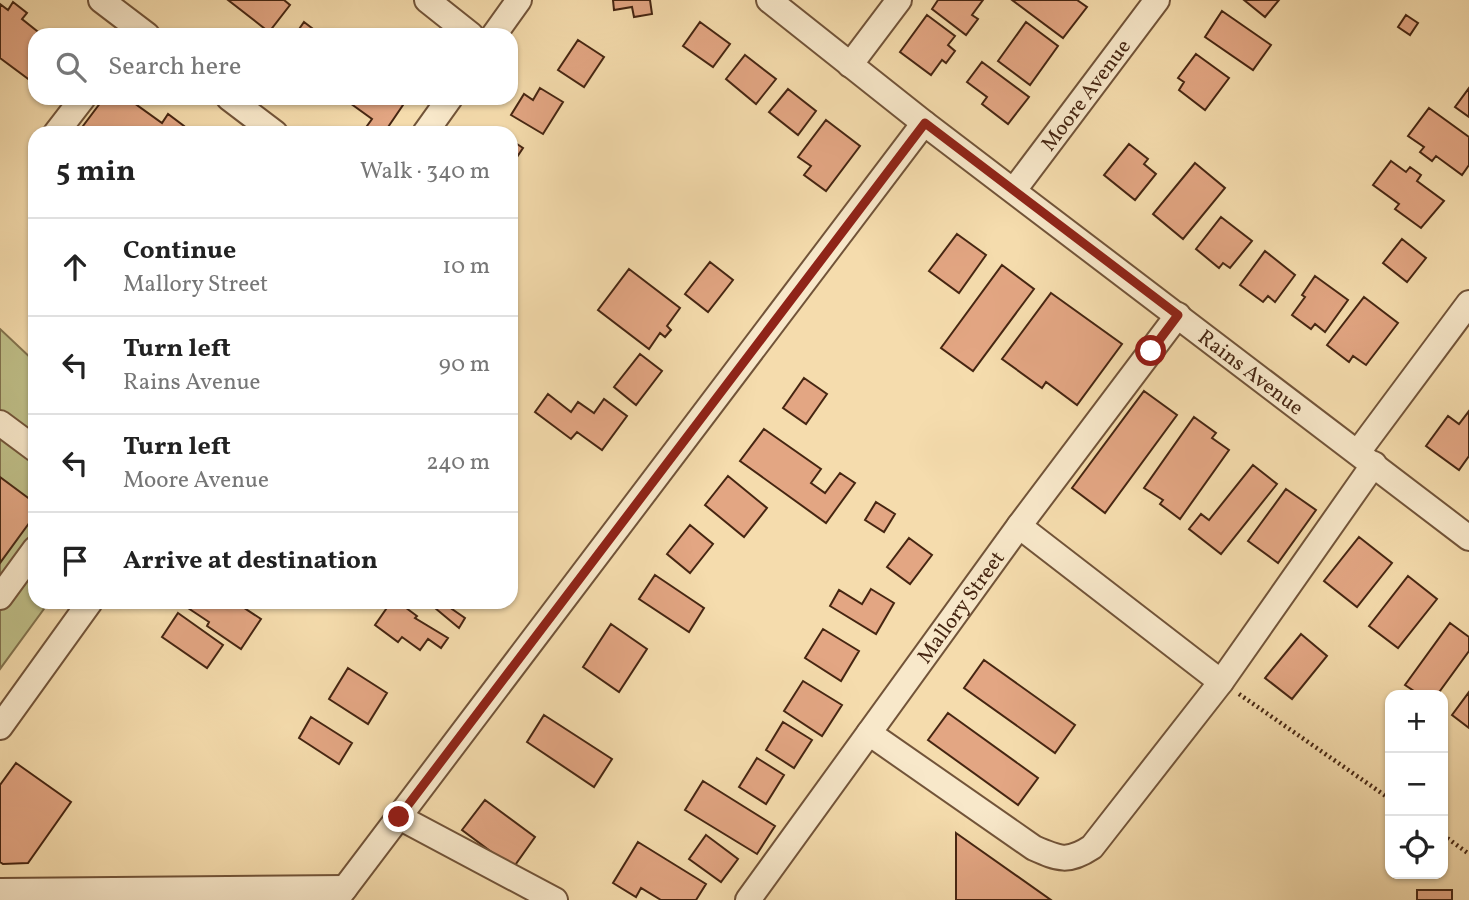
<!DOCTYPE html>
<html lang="en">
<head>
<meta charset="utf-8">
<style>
	:root { --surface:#fff; --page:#f2f2f2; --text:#222; --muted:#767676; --line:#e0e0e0 }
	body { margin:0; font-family:Vollkorn,serif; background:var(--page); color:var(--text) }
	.controls { position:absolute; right:21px; bottom:21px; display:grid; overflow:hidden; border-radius:14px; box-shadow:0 2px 5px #0004 }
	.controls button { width:63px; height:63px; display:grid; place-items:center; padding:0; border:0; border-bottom:2px solid var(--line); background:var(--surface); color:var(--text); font:35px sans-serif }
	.stop { position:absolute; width:21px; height:21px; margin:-16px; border:5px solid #8f2418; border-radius:50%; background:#fff }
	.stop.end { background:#8f2418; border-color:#fff; box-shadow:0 2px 7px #0008 }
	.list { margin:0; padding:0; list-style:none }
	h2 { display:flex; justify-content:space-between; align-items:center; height:91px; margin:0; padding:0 28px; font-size:30px }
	h2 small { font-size:23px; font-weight:400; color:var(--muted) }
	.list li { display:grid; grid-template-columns:46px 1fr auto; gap:21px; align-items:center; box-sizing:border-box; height:98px; padding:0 28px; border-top:2px solid var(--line) }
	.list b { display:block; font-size:26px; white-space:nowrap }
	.list p { margin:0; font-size:23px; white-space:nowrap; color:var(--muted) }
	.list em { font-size:23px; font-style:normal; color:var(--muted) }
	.icon { flex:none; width:38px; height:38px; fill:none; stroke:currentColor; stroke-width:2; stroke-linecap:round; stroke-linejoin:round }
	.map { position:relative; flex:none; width:1469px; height:900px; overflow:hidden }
	.search { position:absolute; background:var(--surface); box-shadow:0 2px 5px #0004; left:28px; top:28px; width:490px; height:77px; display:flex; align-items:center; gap:18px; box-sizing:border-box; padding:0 24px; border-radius:21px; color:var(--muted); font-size:26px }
	.panel { position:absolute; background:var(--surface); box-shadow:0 2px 5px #0004; left:28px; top:126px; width:490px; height:483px; border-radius:21px }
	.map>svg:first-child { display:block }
	.green { fill:#bfbf88; stroke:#82724d; stroke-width:2 }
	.building { fill:#e3a683; stroke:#462612; stroke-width:2 }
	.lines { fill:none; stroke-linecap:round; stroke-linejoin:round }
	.minor-casing { stroke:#725439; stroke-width:28 }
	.path { stroke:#462612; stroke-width:4.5; stroke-dasharray:2 3.5; stroke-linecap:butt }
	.minor { stroke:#f8e8ca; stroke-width:24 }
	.route { stroke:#8f2418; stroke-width:9 }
	.labels { text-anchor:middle; stroke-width:6; stroke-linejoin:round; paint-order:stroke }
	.street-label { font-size:21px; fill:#462612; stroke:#f8e8ca }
</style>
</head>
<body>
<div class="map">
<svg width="1469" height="900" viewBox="0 0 1469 900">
	<rect width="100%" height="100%" fill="#f5dcad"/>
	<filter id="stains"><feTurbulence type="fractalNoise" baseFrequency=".00286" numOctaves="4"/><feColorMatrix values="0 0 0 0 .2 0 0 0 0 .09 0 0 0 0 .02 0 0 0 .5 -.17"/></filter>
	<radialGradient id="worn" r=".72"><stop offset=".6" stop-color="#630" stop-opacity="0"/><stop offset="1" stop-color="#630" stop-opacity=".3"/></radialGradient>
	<path class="green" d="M0 329 35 362V602H49L0 669Z"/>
	<path class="building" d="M228 0H284L290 5 269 32Z
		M613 0H650L652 14 634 17 632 7 614 10Z
		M938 0H983L972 15 978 19 966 35 932 9Z
		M1012 0H1077L1087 7 1063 38Z
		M1244 0H1279L1265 17Z
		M13 2 27 13 22 19 42 35H35V84L0 58V4L8 10Z
		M1222 11 1271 45 1253 70 1205 37Z
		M927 15 955 36 948 45 955 51 946 63 942 60 931 75 900 52Z
		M1406 15 1418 23 1410 35 1398 27Z
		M304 22 321 35H295Z
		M700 22 730 44 713 67 683 46Z
		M1026 22 1058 46 1030 85 998 61Z
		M578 40 604 57 584 87 558 70Z
		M1196 54 1229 78 1205 110 1179 90 1184 82 1178 78Z
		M745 55 776 79 756 104 726 79Z
		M982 62 1029 97 1008 124 982 104 987 97 967 82Z
		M540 88 563 102 543 134 511 115 524 94 533 100Z
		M1469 88V117L1455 107Z
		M788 89 816 111 798 135 769 112Z
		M104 98H132L130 100 162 123 168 114 184 126 179 133H93L83 126Z
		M343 98H393L403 105 384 133H378L367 126 372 119Z
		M1429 108 1469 137V165L1462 175 1436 156 1432 161 1420 152 1424 147 1408 136Z
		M826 120 860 146 826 191 804 175 811 166 798 157Z
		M511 140 523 148 511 166Z
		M1129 144 1148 159 1144 164 1156 174 1135 200 1104 175Z
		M1391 161 1406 172 1410 167 1421 175 1417 181 1444 201 1421 228 1395 209 1399 204 1373 185Z
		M1195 163 1225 188 1183 239 1153 214Z
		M1221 217 1252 241 1230 268 1223 263 1219 268 1196 249Z
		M957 234 986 255 959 293 929 271Z
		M1402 239 1426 258 1407 282 1383 263Z
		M1265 251 1295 275 1275 302 1268 296 1263 302 1240 285Z
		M710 262 733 280 708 312 685 294Z
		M1002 265 1034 289 973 371 941 348Z
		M629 269 680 308 667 326 671 330 665 337 660 333 649 349 598 310Z
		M1315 276 1348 300 1325 332 1315 324 1311 329 1292 315 1305 297 1302 295Z
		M1051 293 1122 344 1077 405 1046 382 1042 388 1002 359Z
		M1364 297 1398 323 1366 365 1353 356 1349 362 1327 345Z
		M640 354 662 371 636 405 614 387Z
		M804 378 827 394 806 424 783 408Z
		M1144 391 1177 415 1105 513 1072 488Z
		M548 394 571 412 578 402 594 413 604 399 627 416 602 450 577 432 571 439 535 412Z
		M1469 411V456L1459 470 1426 446 1448 416 1459 424Z
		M1194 417 1216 433 1212 438 1229 450 1180 519 1160 504 1163 500 1144 488Z
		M764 429 821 469 811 483 825 493 840 473 855 483 826 523 740 461Z
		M1253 465 1277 484 1221 554 1189 529 1201 514 1209 520Z
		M728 476 767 508 744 537 705 505Z
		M0 477 35 503V515L0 563Z
		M1286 489 1316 510 1278 563 1248 541Z
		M876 502 895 514 884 532 865 520Z
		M690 525 713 544 690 573 667 554Z
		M1359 537 1392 563 1357 607 1324 581Z
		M909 538 932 555 910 584 887 567Z
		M655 575 704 608 689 632 639 599Z
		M1408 576 1437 599 1398 648 1369 626Z
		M871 589 894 603 876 634 830 606 839 590 862 604Z
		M188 602H235L261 619 241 649 207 626 209 622 185 606Z
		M391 602H398L417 616 415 618 448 638 441 648 428 639 420 650 402 637 398 642 375 625Z
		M422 602H457L452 609 465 618 459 628 429 603 427 606Z
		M178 613 223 645 207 668 162 637Z
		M1450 623 1469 637V651L1437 695H1420L1405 685Z
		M611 624 647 649 619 692 583 667Z
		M823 629 859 651 841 681 805 658Z
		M1301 634 1327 656 1292 699 1265 678Z
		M984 660 1075 725 1055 753 964 688Z
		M348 668 387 693 368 724 329 699Z
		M803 681 842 705 822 736 784 711Z
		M1469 692V728L1452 715Z
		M948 713 1038 778 1018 805 928 740Z
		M544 715 612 759 594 787 527 742Z
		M311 717 352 743 339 764 299 738Z
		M783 722 812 740 794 768 766 750Z
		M757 758 784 775 766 804 739 787Z
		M16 763 71 802 28 863 3 864 0 862V785Z
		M703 781 775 826 757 854 685 810Z
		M485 800 535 837 513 868 462 830Z
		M956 833 1051 900H956Z
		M706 835 738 859 721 882 689 859Z
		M638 842 706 884 696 900H661L641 888 636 897 613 883Z
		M1417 890H1452V900H1417Z"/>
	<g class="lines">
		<defs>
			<g id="minor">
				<path d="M101 0 147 35"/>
				<path d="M427 0 471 35"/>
				<path id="s1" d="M769 0 924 123 1469 538"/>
				<path d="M494 35 519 0"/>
				<path d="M850 65 899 0"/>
				<path d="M229 98 275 133"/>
				<path d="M56 133 83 98"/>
				<path d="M425 133 450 98"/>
				<path id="s2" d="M1014 190 1157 0"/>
				<path d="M0 423 35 449"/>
				<path d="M1358 452 1469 303"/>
				<path d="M1019 526 1221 682"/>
				<path d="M0 597 35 549"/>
				<path d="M0 727 90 602"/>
				<path d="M869 733 1034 848C1059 859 1068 863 1092 847L1221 682 1374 464"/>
				<path d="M399 817 555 900"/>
				<path d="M0 891 345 888"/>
				<path d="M336 900 924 123"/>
				<path id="s3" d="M748 900 1019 526 1178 315"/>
			</g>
		</defs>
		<use href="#minor" class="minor-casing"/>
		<path class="path" d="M1239 694 1390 799
			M1443 835 1469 854"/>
		<use href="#minor" class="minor"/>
	</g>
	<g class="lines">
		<path class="route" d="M399 817 925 123 1178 315 1151 351"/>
	</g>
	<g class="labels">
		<g class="street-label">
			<text dy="7" stroke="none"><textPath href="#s2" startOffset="119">Moore Avenue</textPath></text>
			<text dy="7" stroke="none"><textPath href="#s1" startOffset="609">Rains Avenue</textPath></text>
			<text dy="7" stroke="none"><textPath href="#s3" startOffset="362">Mallory Street</textPath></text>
		</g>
	</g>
	<rect width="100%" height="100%" filter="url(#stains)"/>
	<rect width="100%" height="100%" fill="url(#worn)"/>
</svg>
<div class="controls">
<button>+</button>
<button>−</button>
<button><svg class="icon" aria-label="locate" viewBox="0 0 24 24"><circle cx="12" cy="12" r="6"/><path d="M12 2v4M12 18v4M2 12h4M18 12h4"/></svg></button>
</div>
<div class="stop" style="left:1151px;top:351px"></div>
<div class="stop end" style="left:399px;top:817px"></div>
<div class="search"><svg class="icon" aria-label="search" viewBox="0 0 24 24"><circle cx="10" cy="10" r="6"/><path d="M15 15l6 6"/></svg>Search here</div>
<section class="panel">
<h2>5 min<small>Walk · 340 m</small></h2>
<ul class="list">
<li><svg class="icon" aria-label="ahead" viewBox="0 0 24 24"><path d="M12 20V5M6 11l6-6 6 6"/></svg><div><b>Continue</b><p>Mallory Street</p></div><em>10 m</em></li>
<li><svg class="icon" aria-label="left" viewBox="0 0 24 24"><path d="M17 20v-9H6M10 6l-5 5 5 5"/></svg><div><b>Turn left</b><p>Rains Avenue</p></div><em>90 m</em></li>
<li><svg class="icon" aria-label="left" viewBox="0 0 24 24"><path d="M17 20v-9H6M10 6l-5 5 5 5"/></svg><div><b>Turn left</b><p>Moore Avenue</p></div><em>240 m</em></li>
<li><svg class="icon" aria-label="arrive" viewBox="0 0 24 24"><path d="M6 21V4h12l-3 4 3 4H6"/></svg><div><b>Arrive at destination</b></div></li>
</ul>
</section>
</div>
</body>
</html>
